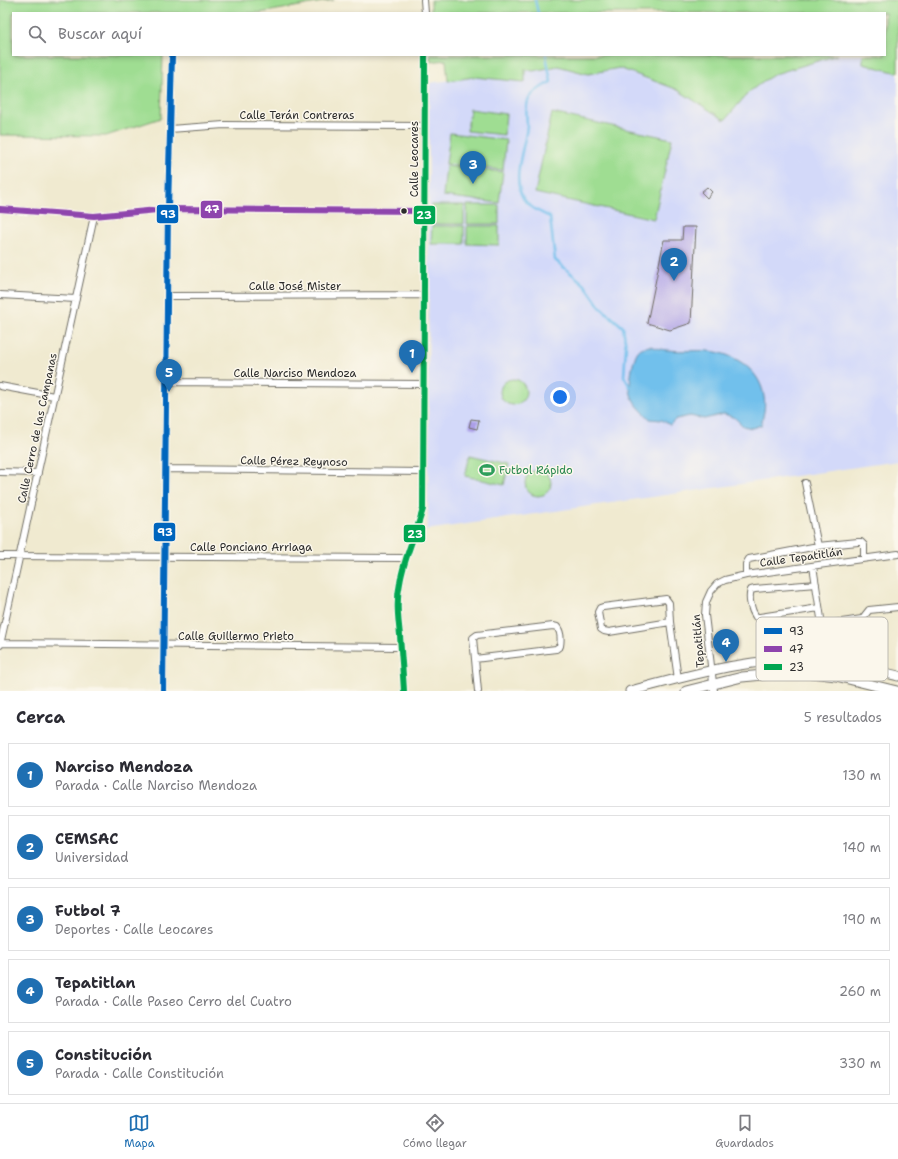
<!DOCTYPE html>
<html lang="es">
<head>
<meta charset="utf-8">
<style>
	:root { --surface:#fff; --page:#f2f2f3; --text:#2b2b33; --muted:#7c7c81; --line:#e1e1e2; --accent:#1f6fb2 }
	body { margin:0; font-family:"Shantell Sans",sans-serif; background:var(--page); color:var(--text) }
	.you { position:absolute; left:560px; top:397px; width:14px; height:14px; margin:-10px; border:3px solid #fff; border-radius:50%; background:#1a73e8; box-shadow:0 0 0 6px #1a73e833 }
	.badge { display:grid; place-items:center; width:26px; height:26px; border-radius:50%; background:var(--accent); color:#fff; font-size:13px; font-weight:700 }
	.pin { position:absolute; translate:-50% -33px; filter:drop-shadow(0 1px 2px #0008) }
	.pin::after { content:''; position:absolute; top:21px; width:14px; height:12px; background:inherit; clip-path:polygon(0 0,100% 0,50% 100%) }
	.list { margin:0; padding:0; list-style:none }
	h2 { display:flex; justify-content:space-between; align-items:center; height:52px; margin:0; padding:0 16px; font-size:17px }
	h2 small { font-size:13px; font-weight:400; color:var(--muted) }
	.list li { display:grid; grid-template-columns:26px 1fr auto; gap:12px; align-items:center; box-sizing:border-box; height:64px; margin:0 8px 8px; padding:0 8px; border:1px solid var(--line); border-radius:0px }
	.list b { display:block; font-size:15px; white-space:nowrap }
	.list p { margin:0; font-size:13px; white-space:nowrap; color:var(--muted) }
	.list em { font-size:13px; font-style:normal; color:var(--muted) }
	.icon { flex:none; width:22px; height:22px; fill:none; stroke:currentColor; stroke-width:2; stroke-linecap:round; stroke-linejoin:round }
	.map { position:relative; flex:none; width:898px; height:691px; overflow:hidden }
	.search { position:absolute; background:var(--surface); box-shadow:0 2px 6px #0003; left:12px; right:12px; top:12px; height:44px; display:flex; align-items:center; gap:10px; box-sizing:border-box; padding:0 14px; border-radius:0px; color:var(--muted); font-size:15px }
	.sheet { height:412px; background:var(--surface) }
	nav { display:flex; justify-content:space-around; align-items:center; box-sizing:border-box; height:56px; border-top:1px solid var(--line); background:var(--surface); font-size:11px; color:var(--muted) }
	nav a { display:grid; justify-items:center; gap:2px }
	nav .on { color:var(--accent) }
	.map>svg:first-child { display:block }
	.built { fill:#d3d9f9 }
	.green { fill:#9fdd92; stroke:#65845e }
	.water { fill:#71c0ec; stroke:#4e768c }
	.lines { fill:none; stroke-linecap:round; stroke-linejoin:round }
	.stream { stroke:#71c0ec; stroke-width:2.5 }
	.building { fill:#ac9fe7 }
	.street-casing { stroke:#706e65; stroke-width:8 }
	.secondary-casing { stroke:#706e65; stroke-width:11 }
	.street { stroke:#fff; stroke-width:6 }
	.secondary { stroke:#fff; stroke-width:9 }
	.bus-1-casing { stroke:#fbf7ec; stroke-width:9 }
	.bus-2-casing { stroke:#fbf7ec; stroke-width:9 }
	.bus-3-casing { stroke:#fbf7ec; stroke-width:9 }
	.bus-1 { stroke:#0065bd; stroke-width:6 }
	.bus-2 { stroke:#8e44ad; stroke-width:6 }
	.bus-3 { stroke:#00a651; stroke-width:6 }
	.bus-dot { fill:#2b2b2b; stroke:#fbf7ec; stroke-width:1.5 }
	.labels { text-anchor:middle; stroke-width:3; stroke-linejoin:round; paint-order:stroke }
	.street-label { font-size:11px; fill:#2b2b2b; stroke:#fbf7ec }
	.leisure-label { font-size:11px; fill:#27864d; stroke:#fbf7ec; text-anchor:start }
	.key { fill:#fbf7ec; stroke:#bdbab2; stroke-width:1 }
	.key-label { font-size:11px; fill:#2b2b2b }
	.line-badge { stroke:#fbf7ec; stroke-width:1.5 }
	.badge-label { font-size:11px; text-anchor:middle; font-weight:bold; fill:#fff }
</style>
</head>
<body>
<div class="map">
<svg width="898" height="691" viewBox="0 0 898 691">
	<rect width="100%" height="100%" fill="#fbf7ec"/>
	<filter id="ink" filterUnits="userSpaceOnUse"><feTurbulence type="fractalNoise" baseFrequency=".025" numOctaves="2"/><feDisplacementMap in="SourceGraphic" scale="8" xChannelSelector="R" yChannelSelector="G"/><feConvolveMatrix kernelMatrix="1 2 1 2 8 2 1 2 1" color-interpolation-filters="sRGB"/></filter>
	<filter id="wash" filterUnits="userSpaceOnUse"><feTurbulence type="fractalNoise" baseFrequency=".012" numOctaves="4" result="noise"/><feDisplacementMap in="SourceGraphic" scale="16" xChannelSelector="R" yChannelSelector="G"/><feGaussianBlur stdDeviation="0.9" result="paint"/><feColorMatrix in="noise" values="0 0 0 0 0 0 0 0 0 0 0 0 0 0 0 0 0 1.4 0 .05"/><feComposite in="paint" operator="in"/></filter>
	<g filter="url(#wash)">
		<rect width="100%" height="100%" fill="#f0ead0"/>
		<path class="built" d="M837 55H863V64L898 73V461L426 530 428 519 429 83 474 77 524 82 525 69 533 71 558 66 588 74 619 68 676 89 725 120 748 93 762 82 775 74Z"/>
		<path class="green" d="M0 0H334L260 13H13V55H163L161 118 106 136 0 135Z
			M431 0H898V73L863 64V55H885V13H431Z
			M430 55H837L775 74 762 82 748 93 725 120 676 89 619 68 588 74 558 66 533 71 525 69V82L474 77 448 81 446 60 430 62Z
			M470 109 506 114 504 135 467 131Z
			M552 113 672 139 654 219 535 193Z
			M450 133 506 140 503 170 446 164Z
			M446 166 503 172 499 203 443 196Z
			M431 205H464V224H431Z
			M467 205H499V224H467Z
			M432 226H464V244H431Z
			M467 226H499V245L467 244Z
			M500 392a13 13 0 1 1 26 0a13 13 0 1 1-26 0Z
			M470 455 509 464 504 485 465 476Z
			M525 483a13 13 0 1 1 26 0a13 13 0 1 1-26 0Z"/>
		<path class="water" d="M650 346C655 347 661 350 667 350 684 352 700 349 716 352 740 357 761 373 764 397 766 407 763 416 761 425L752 428 743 426 735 418 724 414 704 419 690 416 676 419 670 425 662 420 650 419C644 413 633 403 631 394 628 387 633 357 638 351 641 347 645 347 650 346Z"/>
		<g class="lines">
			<path class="stream" d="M535 0 538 13
				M546 55 551 82C543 86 531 93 528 101 525 109 527 118 527 126 525 148 511 176 523 198 529 208 540 212 550 217L555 260 584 284 600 307 623 327 626 347 624 376 630 387"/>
		</g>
		<g id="blocks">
			<path class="building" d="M707 187 712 192 707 198 701 192Z
				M683 227H696L691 323 670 330 647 323 664 240H682Z
				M471 419 479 420 477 429 469 427Z"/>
		</g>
	</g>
	<g filter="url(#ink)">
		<use href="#blocks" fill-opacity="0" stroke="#706e65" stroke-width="1"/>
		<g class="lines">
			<defs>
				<path id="street" d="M424 0 425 13
					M170 129 224 125 424 126
					M0 209 94 216 168 209 424 211
					M0 295 76 299
					M167 296 424 295
					M166 382 423 384
					M0 386 54 396
					M165 469 423 472
					M0 472 38 473
					M805 483 818 546
					M0 556 406 558
					M813 566 822 625 862 619 869 610 898 607
					M746 575V564L749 559 818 546 858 542H861L864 545V558
					M816 584 755 589 751 590C748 598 751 610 756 617H760L819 608
					M670 622 609 632 604 631 601 629 598 612 600 608 603 607 666 599 669 603 670 622 678 679
					M0 643 400 647
					M0 645 94 216
					M475 659 556 649 560 646C561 640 561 632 557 627L553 626 477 635 473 638 478 691
					M163 691 168 209 172 55
					M404 691C403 672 401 654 400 635 398 618 396 600 400 583 404 557 416 534 423 509L425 55
					M714 691 705 615 706 602 711 591 717 584 725 580 746 575 898 554"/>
				<path id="secondary" d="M630 691C692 675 755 655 821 661 847 663 872 670 898 676
					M686 691 742 677 784 673H812L836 676 897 691"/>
			</defs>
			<use href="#street" class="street-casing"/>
			<use href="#secondary" class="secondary-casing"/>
			<use href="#street" class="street"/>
			<use href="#secondary" class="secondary"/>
			<defs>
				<path id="bus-1" d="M163 691 168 209 172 55"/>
				<path id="bus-2" d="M0 209 94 216 168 209 424 211"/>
				<path id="bus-3" d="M404 691C403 672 401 654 400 635 398 618 396 600 400 583 404 557 416 534 423 509L425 55"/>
			</defs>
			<use href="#bus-1" class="bus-1-casing"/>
			<use href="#bus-2" class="bus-2-casing"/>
			<use href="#bus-3" class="bus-3-casing"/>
			<use href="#bus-1" class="bus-1"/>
			<use href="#bus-2" class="bus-2"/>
			<use href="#bus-3" class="bus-3"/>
		</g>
	</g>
	<defs>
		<symbol id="stadium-bare" viewBox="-9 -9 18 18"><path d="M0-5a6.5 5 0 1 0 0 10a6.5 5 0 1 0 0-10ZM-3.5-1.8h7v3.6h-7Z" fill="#2e9e5b" stroke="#fbf7ec" stroke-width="2.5" paint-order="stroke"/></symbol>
	</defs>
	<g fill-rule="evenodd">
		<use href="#stadium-bare" x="476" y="459" width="22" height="22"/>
	</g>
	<circle class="bus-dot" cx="404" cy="211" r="3.5"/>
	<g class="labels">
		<g class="street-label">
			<text x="297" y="119">Calle Terán Contreras</text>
			<text transform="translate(414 159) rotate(-90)" y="4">Calle Leocares</text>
			<text x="295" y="290">Calle José Mister</text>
			<text x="295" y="377">Calle Narciso Mendoza</text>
			<text transform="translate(37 428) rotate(-78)" y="4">Calle Cerro de las Campanas</text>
			<text transform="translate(294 461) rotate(1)" y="4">Calle Pérez Reynoso</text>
			<text x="251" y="551">Calle Ponciano Arriaga</text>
			<text transform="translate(801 557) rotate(-8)" y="4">Calle Tepatitlán</text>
			<text x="236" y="640">Calle Guillermo Prieto</text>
			<text transform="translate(698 641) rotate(-95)" y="4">Tepatitlán</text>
		</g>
		<g class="leisure-label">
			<text x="499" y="474">Futbol Rápido</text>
		</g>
	</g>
	<rect x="756" y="617" width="132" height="64" rx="6" class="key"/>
	<rect x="764" y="628" width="18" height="6" fill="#0065bd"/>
	<rect x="764" y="646" width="18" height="6" fill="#8e44ad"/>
	<rect x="764" y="664" width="18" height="6" fill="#00a651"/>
	<g class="key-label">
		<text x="789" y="635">93</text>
		<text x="789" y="653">47</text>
		<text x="789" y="671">23</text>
	</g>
	<g class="line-badge">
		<rect x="200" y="200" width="23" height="19" rx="4" fill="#8e44ad"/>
		<rect x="156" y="204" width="23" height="20" rx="4" fill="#0065bd"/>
		<rect x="413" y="205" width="23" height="20" rx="4" fill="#00a651"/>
		<rect x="153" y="522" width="23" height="20" rx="4" fill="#0065bd"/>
		<rect x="403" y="524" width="23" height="19" rx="4" fill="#00a651"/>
	</g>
	<g class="badge-label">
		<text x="212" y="213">47</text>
		<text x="168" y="218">93</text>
		<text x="424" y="219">23</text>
		<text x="165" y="536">93</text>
		<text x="415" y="538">23</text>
	</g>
</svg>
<div class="you"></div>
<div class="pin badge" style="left:412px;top:373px">1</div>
<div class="pin badge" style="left:674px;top:281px">2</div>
<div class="pin badge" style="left:473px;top:184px">3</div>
<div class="pin badge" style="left:726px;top:662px">4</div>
<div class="pin badge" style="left:169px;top:392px">5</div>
<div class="search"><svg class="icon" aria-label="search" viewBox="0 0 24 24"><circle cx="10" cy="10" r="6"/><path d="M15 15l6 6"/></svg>Buscar aquí</div>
</div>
<section class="sheet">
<h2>Cerca<small>5 resultados</small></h2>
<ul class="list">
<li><span class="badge">1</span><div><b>Narciso Mendoza</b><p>Parada · Calle Narciso Mendoza</p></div><em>130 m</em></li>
<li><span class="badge">2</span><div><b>CEMSAC</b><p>Universidad</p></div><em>140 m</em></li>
<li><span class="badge">3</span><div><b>Futbol 7</b><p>Deportes · Calle Leocares</p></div><em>190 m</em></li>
<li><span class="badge">4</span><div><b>Tepatitlan</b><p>Parada · Calle Paseo Cerro del Cuatro</p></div><em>260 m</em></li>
<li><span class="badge">5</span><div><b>Constitución</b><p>Parada · Calle Constitución</p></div><em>330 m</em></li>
</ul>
</section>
<nav>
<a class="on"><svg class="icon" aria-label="map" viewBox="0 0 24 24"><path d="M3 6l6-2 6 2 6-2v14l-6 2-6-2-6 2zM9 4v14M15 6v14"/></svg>Mapa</a>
<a><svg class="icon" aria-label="directions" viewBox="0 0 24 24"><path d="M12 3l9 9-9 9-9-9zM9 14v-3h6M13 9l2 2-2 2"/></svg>Cómo llegar</a>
<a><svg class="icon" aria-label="saved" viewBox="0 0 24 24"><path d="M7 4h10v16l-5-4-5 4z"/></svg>Guardados</a>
</nav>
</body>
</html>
